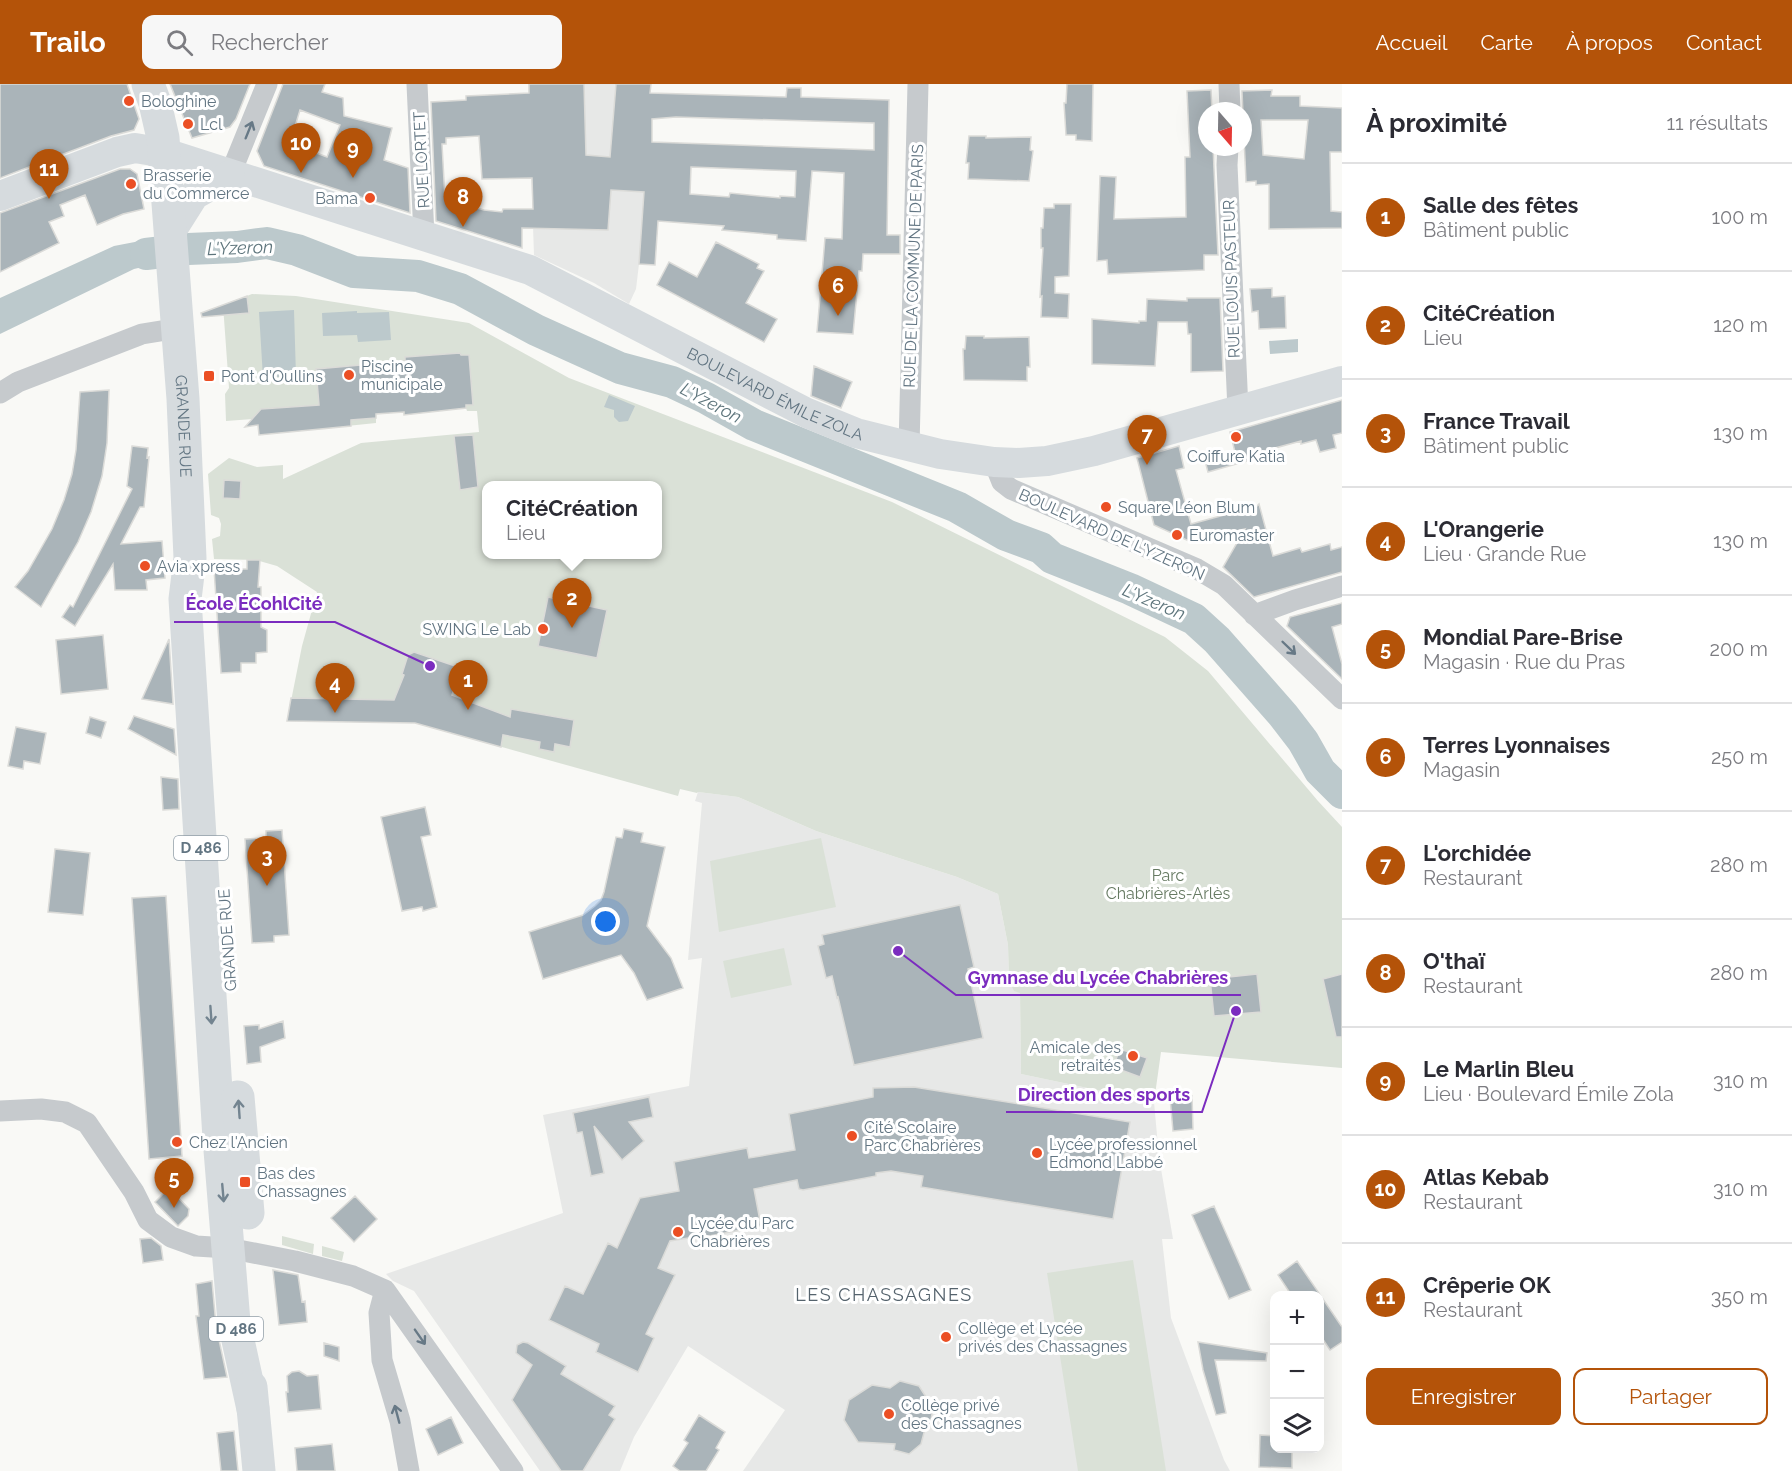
<!DOCTYPE html>
<html lang="fr">
<head>
<meta charset="utf-8">
<style>
	:root { --surface:#fff; --page:#f7f7f7; --text:#2b2b33; --muted:#7c7c81; --line:#e1e1e2; --accent:#b45309 }
	body { margin:0; font-family:Raleway,sans-serif; background:var(--page); color:var(--text) }
	.controls { position:absolute; right:18px; bottom:18px; display:grid; overflow:hidden; border-radius:12px; box-shadow:0 6px 24px #0002 }
	.controls button { width:54px; height:54px; display:grid; place-items:center; padding:0; border:0; border-bottom:2px solid var(--line); background:var(--surface); color:var(--text); font:30px sans-serif }
	.compass { position:absolute; left:1198px; top:18px; width:54px; height:54px; border-radius:50%; background:var(--surface); box-shadow:0 6px 24px #0002; rotate:160deg }
	.you { position:absolute; left:606px; top:838px; width:21px; height:21px; margin:-15px; border:4px solid #fff; border-radius:50%; background:#1a73e8; box-shadow:0 0 0 9px #1a73e833 }
	.badge { display:grid; place-items:center; width:39px; height:39px; border-radius:50%; background:var(--accent); color:#fff; font-size:20px; font-weight:700 }
	.pin { position:absolute; translate:-50% -50px; filter:drop-shadow(0 2px 3px #0008) }
	.pin::after { content:''; position:absolute; top:32px; width:21px; height:18px; background:inherit; clip-path:polygon(0 0,100% 0,50% 100%) }
	.popup { position:absolute; left:482px; top:397px; width:180px; height:78px; box-sizing:border-box; display:grid; place-content:center; border-radius:12px; background:var(--surface); filter:drop-shadow(0 2px 4px #0005); font-size:20px; white-space:nowrap; color:var(--muted) }
	.popup b { font-size:22px; color:var(--text) }
	.popup::after { content:''; position:absolute; left:50%; top:100%; margin-left:-12px; border:12px solid transparent; border-top-color:var(--surface) }
	.list { margin:0; padding:0; list-style:none }
	h2 { display:flex; justify-content:space-between; align-items:center; height:78px; margin:0; padding:0 24px; font-size:26px }
	h2 small { font-size:20px; font-weight:400; color:var(--muted) }
	.list li { display:grid; grid-template-columns:39px 1fr auto; gap:18px; align-items:center; box-sizing:border-box; height:108px; padding:0 24px; border-top:2px solid var(--line) }
	.list b { display:block; font-size:22px; white-space:nowrap }
	.list p { margin:0; font-size:20px; white-space:nowrap; color:var(--muted) }
	.list em { font-size:20px; font-style:normal; color:var(--muted) }
	.actions { display:flex; gap:12px; padding:18px 24px }
	.actions a { flex:1; padding:14px 0; border:2px solid var(--accent); border-radius:12px; text-align:center; font-size:21px; color:var(--accent) }
	.actions .main { background:var(--accent); color:#fff }
	.icon { flex:none; width:33px; height:33px; fill:none; stroke:currentColor; stroke-width:2; stroke-linecap:round; stroke-linejoin:round }
	.map { position:relative; flex:none; width:1342px; height:1387px; overflow:hidden }
	header { display:flex; align-items:center; gap:36px; box-sizing:border-box; height:84px; padding:0 30px; background:var(--accent); color:#fff }
	header strong { font-size:28px }
	nav { display:flex; gap:33px; margin-inline-start:auto; font-size:21px }
	.search { width:420px; height:54px; background:var(--page); display:flex; align-items:center; gap:15px; box-sizing:border-box; padding:0 21px; border-radius:12px; color:var(--muted); font-size:22px }
	main { display:flex }
	aside { flex:1; background:var(--surface) }
	.map>svg:first-child { display:block }
	.built { fill:#e7e8e7 }
	.green { fill:#dae1d7; fill-rule:evenodd }
	.water { fill:#bcc9cc }
	.lines { fill:none; stroke-linecap:round; stroke-linejoin:round }
	.river { stroke:#bcc9cc; stroke-width:32 }
	.building { fill:#aab4b9; stroke:#dbdbd8; stroke-width:1.5; fill-rule:evenodd }
	.minor { stroke:#c6cacd; stroke-width:21 }
	.secondary { stroke:#d6dbde; stroke-width:30 }
	.primary { stroke:#d6dbde; stroke-width:33 }
	.oneway { stroke:#677986 }
	.oneway2 { stroke:#738490 }
	.poi-dot { fill:#eb4f24; stroke:#fff; stroke-width:2 }
	.labels { text-anchor:middle; stroke-width:6; stroke-linejoin:round; paint-order:stroke }
	.shield { fill:#fff; stroke:#919ea8; stroke-width:1.5 }
	.shield-label { font-size:15px; font-weight:bold; fill:#627582 }
	.poi-label { font-size:16px; fill:#627582; stroke:#fff; text-anchor:start }
	.street-label { font-size:16px; fill:#627582; stroke:#fff }
	.park-label { font-size:16px; fill:#667a62; stroke:#fff }
	.water-label { font-size:18px; font-style:italic; fill:#5e757c; stroke:#fff }
	.neighbourhood-label { font-size:18px; letter-spacing:1.5px; fill:#55636d; stroke:#fff }
	.leader { fill:none; stroke:#7b2cbf; stroke-width:2 }
	.callout-dot { fill:#7b2cbf; stroke:#fff; stroke-width:2 }
	.callout-label { font-size:18px; text-anchor:middle; font-weight:bold; fill:#7b2cbf; stroke:#fff; stroke-width:6; stroke-linejoin:round; paint-order:stroke }
</style>
</head>
<body>
<header>
<strong>Trailo</strong>
<div class="search"><svg class="icon" aria-label="search" viewBox="0 0 24 24"><circle cx="10" cy="10" r="6"/><path d="M15 15l6 6"/></svg>Rechercher</div>
<nav><a>Accueil</a><a>Carte</a><a>À propos</a><a>Contact</a></nav>
</header>
<main>
<div class="map">
<svg width="1342" height="1387" viewBox="0 0 1342 1387">
	<rect width="100%" height="100%" fill="#f9f9f6"/>
	<path class="built" d="M528 0H651L639 180 636 205 629 220 594 199 534 171Z
		M698 708 738 713 816 747 957 793 998 810 1008 861 1009 897 1020 908 1021 990 1154 1018 1159 1073 1173 1155H1162L1171 1234 1224 1376 1230 1387H743L785 1326 688 1262 634 1353 620 1387H540L414 1207 393 1197 386 1190 563 1129 543 1031 689 1002 702 874 688 876 702 719 695 717Z"/>
	<path class="green" d="M252 210 296 212 469 239 569 294 892 418 1165 553 1208 587 1318 717 1342 743V984L1161 968 1154 1018 1021 990 1020 909 1014 907 1009 897 1008 861 998 810 957 793 816 747 738 713 698 708 697 709 680 705 678 712 415 639 287 637 302 562 317 508 277 482 256 476 214 475 212 455 220 452 221 440 219 434 211 431 208 390 229 374 257 383 283 381V395L361 359 479 348 477 327H467L466 324H440V327L404 331 403 328 376 330V339L259 351V342H254L253 335 226 337 225 310 229 304 223 221ZM486 402H658V470H486Z
		M821 754 836 823 719 848 710 777Z
		M784 864 792 901 731 914 723 877Z
		M282 1152 314 1160 313 1170 282 1161Z
		M322 1162 344 1168 342 1177 322 1172Z
		M1133 1176 1166 1387H1078L1047 1189Z"/>
	<path class="water" d="M140 157H187L189 172 134 185 0 250V214L114 162Z
		M294 226 296 292 263 294 259 228Z
		M357 227V229L389 228 391 256 358 258 357 251 323 252 322 229Z
		M1298 255V268L1270 270 1269 257Z
		M609 311 635 322 628 337 619 338 614 333V326L604 323Z"/>
	<g class="lines">
		<path class="river" d="M146 170 188 165 237 163 267 159 297 166 354 188 418 192 460 205 536 246 620 284 672 298 706 314 754 341 957 423 1006 451 1041 464 1052 474 1130 505 1194 535 1217 556 1283 631 1303 657 1320 687 1342 709"/>
	</g>
	<path class="building" d="M0 0H127L139 35 134 46 111 52 0 94Z
		M170 0H250L236 35 230 43 192 54Z
		M283 0H325L322 8 343 14 344 32 392 44 384 76 408 84 410 129 264 82 257 67ZM300 26 340 41 327 73 290 59Z
		M529 0H584L586 71 610 73 616 0H651L650 9 786 13 787 4H801V13L889 16 887 151H900V170H863L862 187H859L853 250 817 248 825 154 842 155 844 89 812 87 806 157 777 155V151L722 146 724 142 658 137 655 181 639 180 644 108 611 106 608 146 522 144V164L436 137 431 18 466 16V12L529 9ZM676 33 874 39V66L652 58V35ZM479 52 482 95 532 94 533 125H503L502 128 484 126 445 115 442 60H446V54ZM691 83 796 87 795 113 780 112V114L730 109 729 113 690 110Z
		M1067 0H1093L1092 57 1076 56V51H1066L1064 19H1066Z
		M1211 6 1212 27H1207V63H1213L1218 171H1204V186L1108 190 1107 176 1097 177 1100 92 1116 93 1114 135 1186 133 1185 73H1190L1187 7Z
		M1272 6 1271 12H1300V22L1342 24V68H1330L1331 127 1342 128V144L1269 145V100L1256 101V97L1246 98 1242 7ZM1261 36H1308L1304 75 1263 71Z
		M969 52H986V54L1031 53 1030 66 1033 67 1029 97 968 95 969 79H966Z
		M120 85H130L137 90 144 125 123 130 97 141 85 111 60 121 64 132 49 138 59 159 0 188V129Z
		M1054 120H1071L1069 192 1055 193V209L1069 210 1068 234 1041 233 1042 212 1040 213 1043 164H1041V144H1043L1044 124H1054Z
		M716 158 759 180 757 184 764 187 746 219 777 235 764 258 657 201 669 178 697 193Z
		M1272 204V213L1285 212 1286 244 1259 245 1258 227 1252 228 1250 205Z
		M247 212 249 229 202 233 201 229Z
		M1187 214H1220L1223 287 1191 288V250H1188L1187 238H1158L1155 282 1092 280V235L1139 239V237H1146L1147 215 1187 217Z
		M966 252H984V254L1029 253 1030 283H1027V297L964 296 963 265H965Z
		M460 269 461 271H469L473 321H466V324L404 331V328L376 330V334L351 336V342L259 351 258 341 245 343 261 325 319 321 316 285 405 277V273Z
		M814 282 852 298 841 324 811 312Z
		M109 306 107 359 102 392 91 428 78 458 41 523 15 503 28 487 52 445 64 416 72 390 76 366 80 308Z
		M1342 316V349L1333 351 1336 364 1320 368 1316 356 1301 360V357L1253 370 1254 375 1208 388 1205 377 1235 368 1230 348Z
		M473 351 478 403 460 406 454 352Z
		M132 362 148 364 147 374 149 373 144 423H140L121 460 162 457 165 494 146 496 147 506H115L113 480 75 542 62 533 70 521 73 523 132 405 127 402Z
		M1179 362 1184 384 1176 386 1191 440 1257 422 1259 420 1273 472 1300 464 1302 468 1330 460 1331 466 1342 463V488L1254 513 1223 483 1245 445 1191 458 1154 441 1137 374Z
		M224 396 241 397 240 415 223 414Z
		M247 476H260L258 503H261V543L267 546V568L256 569V579H241V588L221 589 214 485H247Z
		M548 513 607 526 597 574 538 562Z
		M1342 519V540L1332 543 1342 580V595L1287 542 1290 533Z
		M103 551 108 605 61 610 56 556Z
		M169 555 173 620 142 615Z
		M414 568 461 584 452 611 510 633 511 625 574 636 570 663 555 660 554 668 539 665 540 658 503 651 501 663 415 639 287 637 291 614 394 616 404 591 402 590 408 571Z
		M134 632 174 645 176 671 128 645Z
		M90 633 106 638 101 654 86 649Z
		M16 643 46 649 40 680 24 677 23 685 8 682Z
		M161 693 178 695 179 725 163 726Z
		M425 723 431 751 421 753 437 823 423 827 422 823 402 827 381 733Z
		M624 745 643 749 641 758 665 763 647 842 671 874 683 904 647 916 634 889 621 871 543 895 529 848 583 831 595 822 601 816 604 808 616 753 622 754Z
		M282 746 289 851 274 852V858L252 859 245 755 266 754V747Z
		M55 765 90 769 83 831 48 828Z
		M166 812 182 1072 149 1075 132 814Z
		M960 821 974 883 968 885 983 954 854 981 838 913 837 914 832 892 826 894 818 862 824 860 822 851Z
		M1257 890 1261 928 1214 932 1210 895Z
		M1342 890V953H1336L1323 895Z
		M283 937 285 954 260 963 261 978 247 980 244 942 259 941V945Z
		M1120 965 1147 974 1140 993 1113 983Z
		M914 1003 1130 1038 1113 1135 921 1103 923 1092 891 1087 876 1089V1092L803 1106 799 1105 797 1096 754 1105 761 1142 689 1156 688 1154 670 1157 658 1184 675 1191 646 1250 654 1254 638 1288 596 1268 599 1260 549 1236 565 1202 583 1210 608 1159 617 1164 640 1114 679 1107 674 1078 747 1064 749 1074 795 1066 789 1030 873 1013V1004Z
		M1192 1012 1193 1045 1173 1047 1170 1014Z
		M649 1013 653 1033 629 1038 644 1057 622 1076 594 1042 604 1089 591 1092 582 1048 577 1049 573 1029Z
		M169 1104 189 1125 188 1132 178 1142 155 1118Z
		M355 1112 377 1135 354 1158 331 1134Z
		M1214 1122 1251 1206 1229 1215 1192 1131Z
		M151 1154 161 1162 163 1176 143 1179 140 1155Z
		M1297 1177 1342 1243V1258L1330 1266 1320 1251V1212H1292L1278 1191Z
		M273 1186 298 1191 302 1218 305 1217 307 1238 279 1241Z
		M212 1197 216 1242 227 1293 204 1295 196 1232H199L196 1200Z
		M523 1258 528 1259 566 1282 561 1290 615 1322 609 1331 615 1335 583 1387H561L512 1316 532 1281 516 1269 517 1261Z
		M1198 1258 1267 1269 1266 1277 1215 1276 1226 1329 1216 1331 1203 1286Z
		M324 1259 339 1263V1277L324 1272Z
		M299 1287 307 1292 318 1291 321 1325 288 1328 286 1308H288L287 1292 292 1288Z
		M900 1297 919 1302 933 1324 930 1342 925 1345 921 1360 909 1370 894 1366 895 1360 858 1358 844 1336 849 1316 872 1301 890 1304Z
		M699 1331 725 1348 716 1364 719 1366 706 1387H680L673 1382 688 1359 684 1356Z
		M451 1333 463 1359 438 1371 426 1345Z
		M234 1347 238 1387H221L217 1349Z
		M1260 1351 1275 1352V1365H1292V1384L1259 1383Z
		M332 1360 335 1387H297L295 1364Z"/>
	<g class="lines">
		<path class="minor" d="M417 0 424 152
			M1229 0 1230 27
			M1228 63 1227 81 1238 326
			M230 91 267 0
			M0 309 18 298 142 250 179 244
			M909 363 918 0
			M994 378 1002 398 1011 405 1197 485 1224 501 1342 615
			M1254 531 1295 516 1342 502
			M0 1027 41 1025 65 1028 87 1039 134 1108 148 1136 171 1153 196 1162 228 1164 295 1177 353 1192 385 1206 513 1387
			M385 1206 379 1229 382 1276 400 1337 409 1387"/>
		<g class="secondary">
			<path id="s1" d="M0 112 117 68 135 64 165 69 530 186 807 329 856 349 940 370 994 378 1019 379 1047 377 1094 367 1342 297"/>
			<path d="M170 149 194 111 230 91"/>
		</g>
		<g class="primary">
			<path id="s2" d="M148 0 155 19 163 54 183 315 190 474 185 515 219 1054 234 1238 253 1325"/>
			<path d="M238 1013 248 1129"/>
			<path d="M251 1303 259 1387"/>
		</g>
	</g>
	<defs><path id="oneway-shaft" d="M-6 0H5M1.5-3L5.5 0L1.5 3" fill="none" stroke-width="1.6" stroke-linecap="round" stroke-linejoin="round" transform="scale(1.5)"/></defs>
	<g class="oneway">
		<use href="#oneway-shaft" transform="translate(249 46) rotate(-68)"/>
		<use href="#oneway-shaft" transform="translate(1289 564) rotate(44)"/>
		<use href="#oneway-shaft" transform="translate(420 1253) rotate(55)"/>
		<use href="#oneway-shaft" transform="translate(397 1330) rotate(-105)"/>
	</g>
	<g class="oneway2">
		<use href="#oneway-shaft" transform="translate(211 931) rotate(86)"/>
		<use href="#oneway-shaft" transform="translate(239 1025) rotate(-94)"/>
		<use href="#oneway-shaft" transform="translate(223 1109) rotate(85)"/>
	</g>
	<g class="poi-dot">
		<circle cx="129" cy="17" r="6"/>
		<circle cx="188" cy="40" r="6"/>
		<circle cx="131" cy="100" r="6"/>
		<circle cx="370" cy="114" r="6"/>
		<circle cx="349" cy="291" r="6"/>
		<rect x="203" y="286" width="12" height="12" rx="3"/>
		<circle cx="1236" cy="353" r="6"/>
		<circle cx="1106" cy="423" r="6"/>
		<circle cx="1177" cy="451" r="6"/>
		<circle cx="145" cy="482" r="6"/>
		<circle cx="543" cy="545" r="6"/>
		<circle cx="1133" cy="972" r="6"/>
		<circle cx="852" cy="1052" r="6"/>
		<circle cx="177" cy="1058" r="6"/>
		<circle cx="1037" cy="1069" r="6"/>
		<rect x="239" y="1092" width="12" height="12" rx="3"/>
		<circle cx="678" cy="1148" r="6"/>
		<circle cx="946" cy="1253" r="6"/>
		<circle cx="889" cy="1330" r="6"/>
	</g>
	<g class="labels">
		<g class="shield">
			<rect x="174" y="752" width="54" height="24" rx="4.5"/>
			<rect x="209" y="1233" width="54" height="24" rx="4.5"/>
		</g>
		<g class="shield-label">
			<text x="201" y="769">D 486</text>
			<text x="236" y="1250">D 486</text>
		</g>
		<g class="poi-label">
			<text x="141" y="23">Bologhine</text>
			<text x="200" y="46">Lcl</text>
			<text x="143" y="97">Brasserie<tspan x="143" dy="18">du Commerce</tspan></text>
			<text x="358" y="120" text-anchor="end">Bama</text>
			<text x="361" y="288">Piscine<tspan x="361" dy="18">municipale</tspan></text>
			<text x="221" y="298">Pont d'Oullins</text>
			<text x="1236" y="378" text-anchor="middle">Coiffure Katia</text>
			<text x="1118" y="429">Square Léon Blum</text>
			<text x="1189" y="457">Euromaster</text>
			<text x="157" y="488">Avia xpress</text>
			<text x="531" y="551" text-anchor="end">SWING Le Lab</text>
			<text x="1121" y="969" text-anchor="end">Amicale des<tspan x="1121" dy="18">retraités</tspan></text>
			<text x="864" y="1049">Cité Scolaire<tspan x="864" dy="18">Parc Chabrières</tspan></text>
			<text x="189" y="1064">Chez l'Ancien</text>
			<text x="1049" y="1066">Lycée professionnel<tspan x="1049" dy="18">Edmond Labbé</tspan></text>
			<text x="257" y="1095">Bas des<tspan x="257" dy="18">Chassagnes</tspan></text>
			<text x="690" y="1145">Lycée du Parc<tspan x="690" dy="18">Chabrières</tspan></text>
			<text x="958" y="1250">Collège et Lycée<tspan x="958" dy="18">privés des Chassagnes</tspan></text>
			<text x="901" y="1327">Collège privé<tspan x="901" dy="18">des Chassagnes</tspan></text>
		</g>
		<g class="street-label">
			<text transform="translate(421 76) rotate(-93)" y="6">RUE LORTET</text>
			<text transform="translate(913 182) rotate(-88)" y="6">RUE DE LA COMMUNE DE PARIS</text>
			<text transform="translate(1231 195) rotate(-92)" y="6">RUE LOUIS PASTEUR</text>
			<text dy="6" stroke="none"><textPath href="#s1" startOffset="832">BOULEVARD ÉMILE ZOLA</textPath></text>
			<text dy="6" stroke="none"><textPath href="#s2" startOffset="345">GRANDE RUE</textPath></text>
			<text transform="translate(1112 450) rotate(24)" y="6">BOULEVARD DE L'YZERON</text>
			<text transform="translate(227 856) rotate(-94)" y="6">GRANDE RUE</text>
		</g>
		<g class="park-label">
			<text x="1168" y="797">Parc<tspan x="1168" dy="18">Chabrières-Arlès</tspan></text>
		</g>
		<g class="water-label">
			<text transform="translate(240 164) rotate(-2)" y="6">L'Yzeron</text>
			<text transform="translate(711 319) rotate(28)" y="6">L'Yzeron</text>
			<text transform="translate(1154 518) rotate(23)" y="6">L'Yzeron</text>
		</g>
		<g class="neighbourhood-label">
			<text x="884" y="1217">LES CHASSAGNES</text>
		</g>
	</g>
	<path class="leader" d="M430 582L335 538H174M898 867L956 911H1241M1236 927L1202 1028H1006"/>
	<g class="callout-dot">
		<circle cx="430" cy="582" r="6"/>
		<circle cx="898" cy="867" r="6"/>
		<circle cx="1236" cy="927" r="6"/>
	</g>
	<g class="callout-label">
		<text x="254" y="526">École ÉCohlCité</text>
		<text x="1098" y="900">Gymnase du Lycée Chabrières</text>
		<text x="1104" y="1017">Direction des sports</text>
	</g>
</svg>
<div class="controls">
<button>+</button>
<button>−</button>
<button><svg class="icon" aria-label="layers" viewBox="0 0 24 24"><path d="M12 4l9 5-9 5-9-5zM3 14l9 5 9-5"/></svg></button>
</div>
<svg class="compass" viewBox="-18 -18 36 36"><path d="M0-13l5 13h-10z" fill="#e53935"/><path d="M0 13l5-13h-10z" fill="#7c7c81"/></svg>
<div class="you"></div>
<div class="pin badge" style="left:468px;top:626px">1</div>
<div class="pin badge" style="left:572px;top:544px">2</div>
<div class="popup"><b>CitéCréation</b>Lieu</div>
<div class="pin badge" style="left:267px;top:802px">3</div>
<div class="pin badge" style="left:335px;top:629px">4</div>
<div class="pin badge" style="left:174px;top:1124px">5</div>
<div class="pin badge" style="left:838px;top:232px">6</div>
<div class="pin badge" style="left:1147px;top:381px">7</div>
<div class="pin badge" style="left:463px;top:143px">8</div>
<div class="pin badge" style="left:353px;top:94px">9</div>
<div class="pin badge" style="left:301px;top:89px">10</div>
<div class="pin badge" style="left:49px;top:115px">11</div>
</div>
<aside>
<h2>À proximité<small>11 résultats</small></h2>
<ul class="list">
<li><span class="badge">1</span><div><b>Salle des fêtes</b><p>Bâtiment public</p></div><em>100 m</em></li>
<li><span class="badge">2</span><div><b>CitéCréation</b><p>Lieu</p></div><em>120 m</em></li>
<li><span class="badge">3</span><div><b>France Travail</b><p>Bâtiment public</p></div><em>130 m</em></li>
<li><span class="badge">4</span><div><b>L'Orangerie</b><p>Lieu · Grande Rue</p></div><em>130 m</em></li>
<li><span class="badge">5</span><div><b>Mondial Pare-Brise</b><p>Magasin · Rue du Pras</p></div><em>200 m</em></li>
<li><span class="badge">6</span><div><b>Terres Lyonnaises</b><p>Magasin</p></div><em>250 m</em></li>
<li><span class="badge">7</span><div><b>L'orchidée</b><p>Restaurant</p></div><em>280 m</em></li>
<li><span class="badge">8</span><div><b>O'thaï</b><p>Restaurant</p></div><em>280 m</em></li>
<li><span class="badge">9</span><div><b>Le Marlin Bleu</b><p>Lieu · Boulevard Émile Zola</p></div><em>310 m</em></li>
<li><span class="badge">10</span><div><b>Atlas Kebab</b><p>Restaurant</p></div><em>310 m</em></li>
<li><span class="badge">11</span><div><b>Crêperie OK</b><p>Restaurant</p></div><em>350 m</em></li>
</ul>
<div class="actions"><a class="main">Enregistrer</a><a>Partager</a></div>
</aside>
</main>
</body>
</html>
